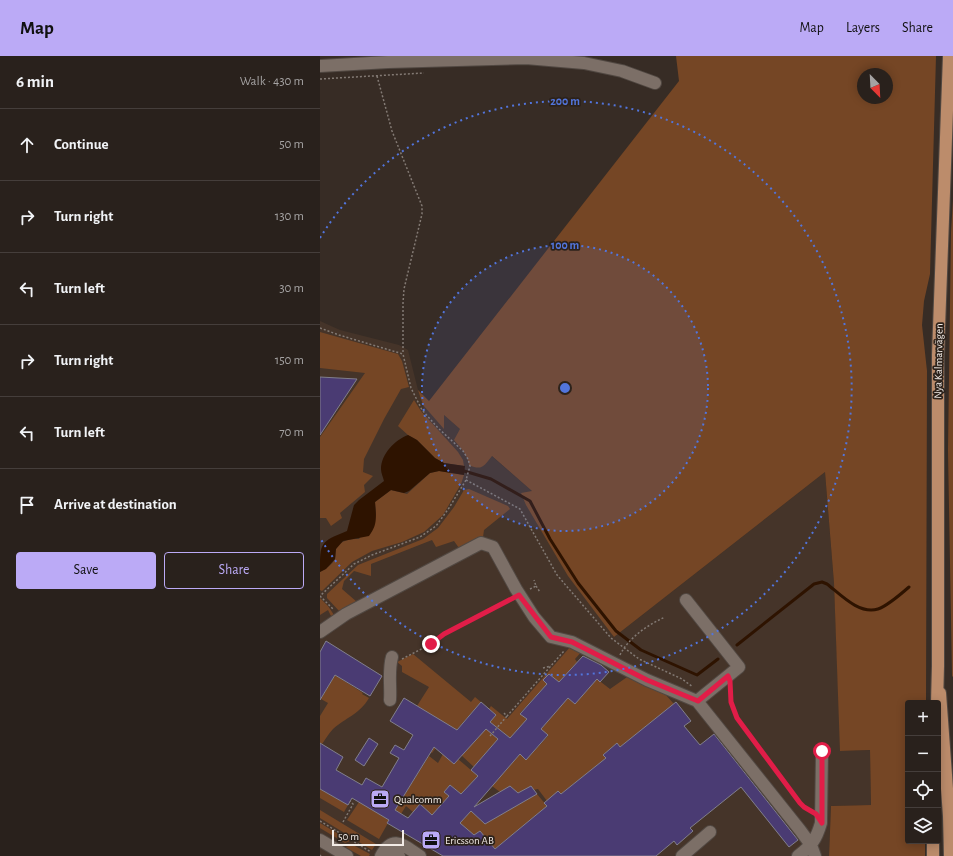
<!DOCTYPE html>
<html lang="en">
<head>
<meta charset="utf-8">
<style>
	:root { --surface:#29211c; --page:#352e29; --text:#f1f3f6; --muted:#a5a3a3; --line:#453e3b; --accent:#bbaaf6 }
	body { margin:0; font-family:"Alegreya Sans",sans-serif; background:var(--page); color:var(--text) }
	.controls { position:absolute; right:12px; bottom:12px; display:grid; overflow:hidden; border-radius:4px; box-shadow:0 2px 10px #0003 }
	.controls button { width:36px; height:36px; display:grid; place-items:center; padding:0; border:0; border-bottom:1px solid var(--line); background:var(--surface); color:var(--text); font:20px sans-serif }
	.compass { position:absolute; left:537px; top:12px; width:36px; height:36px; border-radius:50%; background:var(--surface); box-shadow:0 2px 10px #0003; rotate:156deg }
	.scale { position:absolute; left:12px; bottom:10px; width:72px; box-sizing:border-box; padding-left:4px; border:2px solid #f2ebe6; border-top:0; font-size:11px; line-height:14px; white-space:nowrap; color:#f2ebe6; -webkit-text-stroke:3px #2c221b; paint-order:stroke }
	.stop { position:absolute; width:12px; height:12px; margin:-9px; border:3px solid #e11d48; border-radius:50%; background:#fff }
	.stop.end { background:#e11d48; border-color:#fff; box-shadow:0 1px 4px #0008 }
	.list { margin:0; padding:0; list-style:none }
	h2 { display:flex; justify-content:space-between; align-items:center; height:52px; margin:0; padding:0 16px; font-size:17px }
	h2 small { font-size:13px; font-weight:400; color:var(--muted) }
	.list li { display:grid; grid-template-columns:26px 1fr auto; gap:12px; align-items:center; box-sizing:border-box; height:72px; padding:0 16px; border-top:1px solid var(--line) }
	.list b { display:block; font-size:15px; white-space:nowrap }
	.list em { font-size:13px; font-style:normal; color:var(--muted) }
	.actions { display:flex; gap:8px; padding:12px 16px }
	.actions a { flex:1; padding:9px 0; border:1px solid var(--accent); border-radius:4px; text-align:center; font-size:14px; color:var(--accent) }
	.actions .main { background:var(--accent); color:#111 }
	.icon { flex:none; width:22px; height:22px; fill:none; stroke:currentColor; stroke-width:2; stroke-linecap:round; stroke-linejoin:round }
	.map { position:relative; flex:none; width:633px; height:800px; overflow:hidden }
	header { display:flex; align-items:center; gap:24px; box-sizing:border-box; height:56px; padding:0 20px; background:var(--accent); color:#111 }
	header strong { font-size:19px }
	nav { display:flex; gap:22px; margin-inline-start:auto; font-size:14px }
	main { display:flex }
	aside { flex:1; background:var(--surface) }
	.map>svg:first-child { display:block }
	.built { fill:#453429 }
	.green { fill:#754625; fill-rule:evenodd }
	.water { fill:#2e1300 }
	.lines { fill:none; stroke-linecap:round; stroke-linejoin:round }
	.stream { stroke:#2e1300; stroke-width:3 }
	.building { fill:#4a3b73; stroke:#817f8c; fill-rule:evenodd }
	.minor-casing { stroke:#514842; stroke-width:14 }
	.major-casing { stroke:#514842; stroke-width:14 }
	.path { stroke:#837a74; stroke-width:1.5; stroke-dasharray:2 2; stroke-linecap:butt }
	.minor { stroke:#7c6f67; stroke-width:12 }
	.major { stroke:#bc8c6b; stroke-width:12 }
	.route { stroke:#e11d48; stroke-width:5 }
	.ring { fill:none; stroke:#5275dc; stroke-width:2; stroke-dasharray:2 4 }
	.labels { text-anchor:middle; stroke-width:3.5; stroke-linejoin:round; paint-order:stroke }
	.street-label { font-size:11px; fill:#f2ebe6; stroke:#2c221b }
	.poi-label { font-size:11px; fill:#f2ebe6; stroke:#2c221b; text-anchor:start }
	.centre { fill:#5275dc; stroke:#2c221b; stroke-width:2 }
	.ring-label { font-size:12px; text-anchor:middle; font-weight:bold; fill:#5275dc; stroke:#2c221b; stroke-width:3.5; stroke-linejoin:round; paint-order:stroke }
</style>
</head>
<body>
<header>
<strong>Map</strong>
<nav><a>Map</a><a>Layers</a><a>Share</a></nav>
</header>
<main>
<aside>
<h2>6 min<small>Walk · 430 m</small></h2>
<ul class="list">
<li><svg class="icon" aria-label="ahead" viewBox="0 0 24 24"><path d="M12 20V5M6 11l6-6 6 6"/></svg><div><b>Continue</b></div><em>50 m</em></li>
<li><svg class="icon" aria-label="right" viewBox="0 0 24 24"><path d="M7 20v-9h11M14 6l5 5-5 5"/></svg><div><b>Turn right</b></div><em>130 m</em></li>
<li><svg class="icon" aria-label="left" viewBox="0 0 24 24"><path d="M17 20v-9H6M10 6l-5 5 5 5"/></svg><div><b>Turn left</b></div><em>30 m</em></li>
<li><svg class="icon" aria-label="right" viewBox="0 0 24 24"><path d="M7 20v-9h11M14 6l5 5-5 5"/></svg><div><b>Turn right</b></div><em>150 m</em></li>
<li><svg class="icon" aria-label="left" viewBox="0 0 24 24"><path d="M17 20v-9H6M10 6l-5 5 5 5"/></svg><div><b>Turn left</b></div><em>70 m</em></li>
<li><svg class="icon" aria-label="arrive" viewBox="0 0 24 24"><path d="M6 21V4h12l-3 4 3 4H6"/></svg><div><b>Arrive at destination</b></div></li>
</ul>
<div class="actions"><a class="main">Save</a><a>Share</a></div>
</aside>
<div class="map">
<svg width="633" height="800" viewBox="0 0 633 800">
	<rect width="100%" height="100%" fill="#372c25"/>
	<path class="built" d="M0 265 20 274 79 289 88 294 98 334 109 346 212 435 294 581 505 416 514 527 521 695 550 694 551 749 511 750 509 800H0Z"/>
	<path class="green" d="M356 0H616L610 218 604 245 602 269 607 315 606 647H588V785H605V800H509L511 750 551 749 550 694 520 695 514 527 505 416 294 581 248 520 206 449 201 437 212 435 172 400C164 410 162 415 149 409 148 399 140 391 134 384L140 373 124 359V373L103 349 98 334 109 345 359 25ZM543 18H567V42H543Z
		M633 143V621L632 620 628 395 631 176Z
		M0 276 78 298 82 305 89 331 81 333 64 363 44 403 43 416 53 420 44 429 45 436 20 457 22 462 11 470 6 462H0V381L45 317 0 312Z
		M94 344 101 355 138 396 143 404 144 410 124 407 115 402 97 384 88 379 78 370Z
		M119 415 144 419 141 428 123 459 104 476 82 486 52 495 32 506 2 535 0 534V516C5 513 12 509 15 503 16 500 15 496 16 493 20 484 30 483 39 483L56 459 55 446 71 434 87 438 110 417Z
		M149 433 188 450 190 453 164 474 163 481 139 492 134 485 116 491 112 484 51 508V520L34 515 24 525 22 533 37 546 20 556 7 542V538L38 509 103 483 118 472 134 451 144 434Z
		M0 542 8 550 14 559 11 560 8 554 0 559Z
		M251 590 263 594 255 603 257 606 239 626 229 618 223 624 227 628 200 657 207 663 190 682 179 673 173 679 178 683 154 711 141 699 160 680 159 678 176 659 169 653 171 650 187 663Z
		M93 598 151 646 155 641 161 646 125 687 121 685 112 697H111L128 669 97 650 109 631 82 616V610L77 606Z
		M15 619 43 637 42 638 49 642C40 658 25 662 13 673 9 677 5 684 2 688L0 687V660L8 647 1 643Z
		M310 619 344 637 354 648 300 691 297 687 283 699 286 702 241 738 227 745 218 733 198 737 180 736 172 730 200 698 206 704 228 680 221 673 248 642 255 648 277 623 290 633Z
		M123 698 134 708 138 703 158 720 141 738 130 729 125 735 129 740 112 759 100 748 93 756 86 750 81 758 75 754 109 700 118 707Z
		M0 733 28 749 24 756 0 742Z
		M217 738 227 750 175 793 160 775 154 779 140 767 151 755 165 767Z
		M39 746 69 764 67 767H68L59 783 27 764Z
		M0 754 56 788 52 794 0 762Z
		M0 767 30 785 25 787 0 772Z
		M33 789 50 798 49 800H41L25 791Z"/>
	<path class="water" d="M88 379 97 384 115 402 124 407 145 410 144 419 119 415 110 417 89 435 84 437 71 434 55 446C56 459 58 469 49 480L23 485 16 493 15 503 6 513 0 516C0 486 0 486 27 475L34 449 39 444 64 425C63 421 61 417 61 413 61 398 75 384 88 379Z"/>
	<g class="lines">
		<path class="stream" d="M144 415 171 423 210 445 230 483 258 527 296 575 321 594 377 619 398 603
			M417 589 494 528 502 526 507 528C520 538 539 559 558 553 567 550 581 538 589 531"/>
	</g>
	<path class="building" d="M0 321 37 323 0 379Z
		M6 585 62 620 50 640 15 619 0 644V596Z
		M263 600 281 609 289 616 280 626 277 623 255 648 248 642 221 673 228 679 206 704 200 698 154 751 190 730 198 737 211 730 217 738 165 768 151 755 140 767 154 779 160 775 175 793 227 750 224 747 238 735 241 738 286 702 283 699 297 687 300 691 356 646 371 665 364 670 380 689 394 678 478 784 469 791 421 731 370 772 373 775 357 789 354 785 336 800H123L67 767 69 764 32 742 28 749 0 733V687L23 701 16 714 42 729 46 722 62 731 79 702 70 697 75 689 84 694 93 679 70 665 84 642 137 674 161 646 176 659 170 666 190 682 207 663 200 658 227 628 223 624 229 618 239 626ZM166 673 178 683 151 714 158 720 141 738 130 729 124 736 129 740 112 759 100 748 88 762 75 754 114 691 134 708Z
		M49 682 58 688 44 710 35 704Z"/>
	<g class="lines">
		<defs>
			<path id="minor" d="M0 10 68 6 206 2 264 7 302 15 335 27
				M366 544 419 611 377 645
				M0 576 26 558 161 487 173 491 196 533 214 561 231 581 252 586 327 624 377 645 480 774 491 789 495 800
				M70 644C71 630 68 615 72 601
				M0 784 27 800
				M66 792 79 800
				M61 800C73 777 84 790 100 800
				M362 800 390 776
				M478 800C492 789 496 784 501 767L502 695"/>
			<path id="major" d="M620 637 629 760 630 800
				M617 647 618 610V299L629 0
				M613 800V785"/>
		</defs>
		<use href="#minor" class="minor-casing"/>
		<use href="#major" class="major-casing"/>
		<path class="path" d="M57 20 72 75 102 150V158L84 233 83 247V298
			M0 23 104 17
			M0 272 19 279 83 298 91 332 102 354 118 372 143 395 148 403 150 410 146 424 129 452 116 470 100 481 52 499 34 508 0 540
			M146 424 200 453 237 519 291 582 319 603 362 623 373 631
			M216 530 220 536
			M210 533 216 530 214 524
			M0 540 14 554
			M300 599C309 581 328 569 345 561
			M82 603 111 588 124 578 191 543
			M223 612 231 610
			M411 631V646L417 661 480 747 484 751 490 754
			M184 657 187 660 244 595
			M170 680 187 660
			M0 765 51 796
			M23 766 33 748 30 745
			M0 799 1 800"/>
		<use href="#minor" class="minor"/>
		<use href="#major" class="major"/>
	</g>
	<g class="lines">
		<path class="route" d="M111 588 124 578 199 539 231 581 252 586 327 624 378 645 408 620 410 625 411 646 417 662 480 747 484 751 496 758 502 767V695"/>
	</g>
	<circle cx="245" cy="332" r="143" fill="#5275dc" fill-opacity=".12"/>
	<g class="ring">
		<circle cx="245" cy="332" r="143"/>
		<path d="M0 182A287 287 0 1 1 0 482"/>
	</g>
	<defs>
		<symbol id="office-square" viewBox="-11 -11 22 22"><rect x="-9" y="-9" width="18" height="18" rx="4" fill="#bbaaf6" stroke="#2c221b"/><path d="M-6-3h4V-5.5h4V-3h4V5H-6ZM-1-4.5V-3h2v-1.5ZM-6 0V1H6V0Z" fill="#111"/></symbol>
	</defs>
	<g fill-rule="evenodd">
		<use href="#office-square" x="49" y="732" width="22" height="22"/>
		<use href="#office-square" x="100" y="773" width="22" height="22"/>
	</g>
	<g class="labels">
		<g class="street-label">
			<text transform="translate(618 305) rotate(-89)" y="4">Nya Kalmarvägen</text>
		</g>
		<g class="poi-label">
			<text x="74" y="747">Qualcomm</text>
			<text x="125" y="788">Ericsson AB</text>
		</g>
	</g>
	<circle cx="245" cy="332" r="6" class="centre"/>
	<g class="ring-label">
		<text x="245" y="49">200 m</text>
		<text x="245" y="193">100 m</text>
	</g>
</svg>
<div class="controls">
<button>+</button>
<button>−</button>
<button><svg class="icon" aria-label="locate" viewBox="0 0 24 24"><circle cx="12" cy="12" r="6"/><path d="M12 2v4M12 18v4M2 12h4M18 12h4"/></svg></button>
<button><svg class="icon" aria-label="layers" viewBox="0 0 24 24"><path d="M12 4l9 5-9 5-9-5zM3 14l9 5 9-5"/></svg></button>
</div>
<svg class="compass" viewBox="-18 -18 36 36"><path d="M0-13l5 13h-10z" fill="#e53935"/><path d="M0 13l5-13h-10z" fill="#a5a3a3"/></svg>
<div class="scale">50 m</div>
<div class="stop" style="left:502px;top:695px"></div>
<div class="stop end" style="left:111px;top:588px"></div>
</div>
</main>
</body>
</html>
